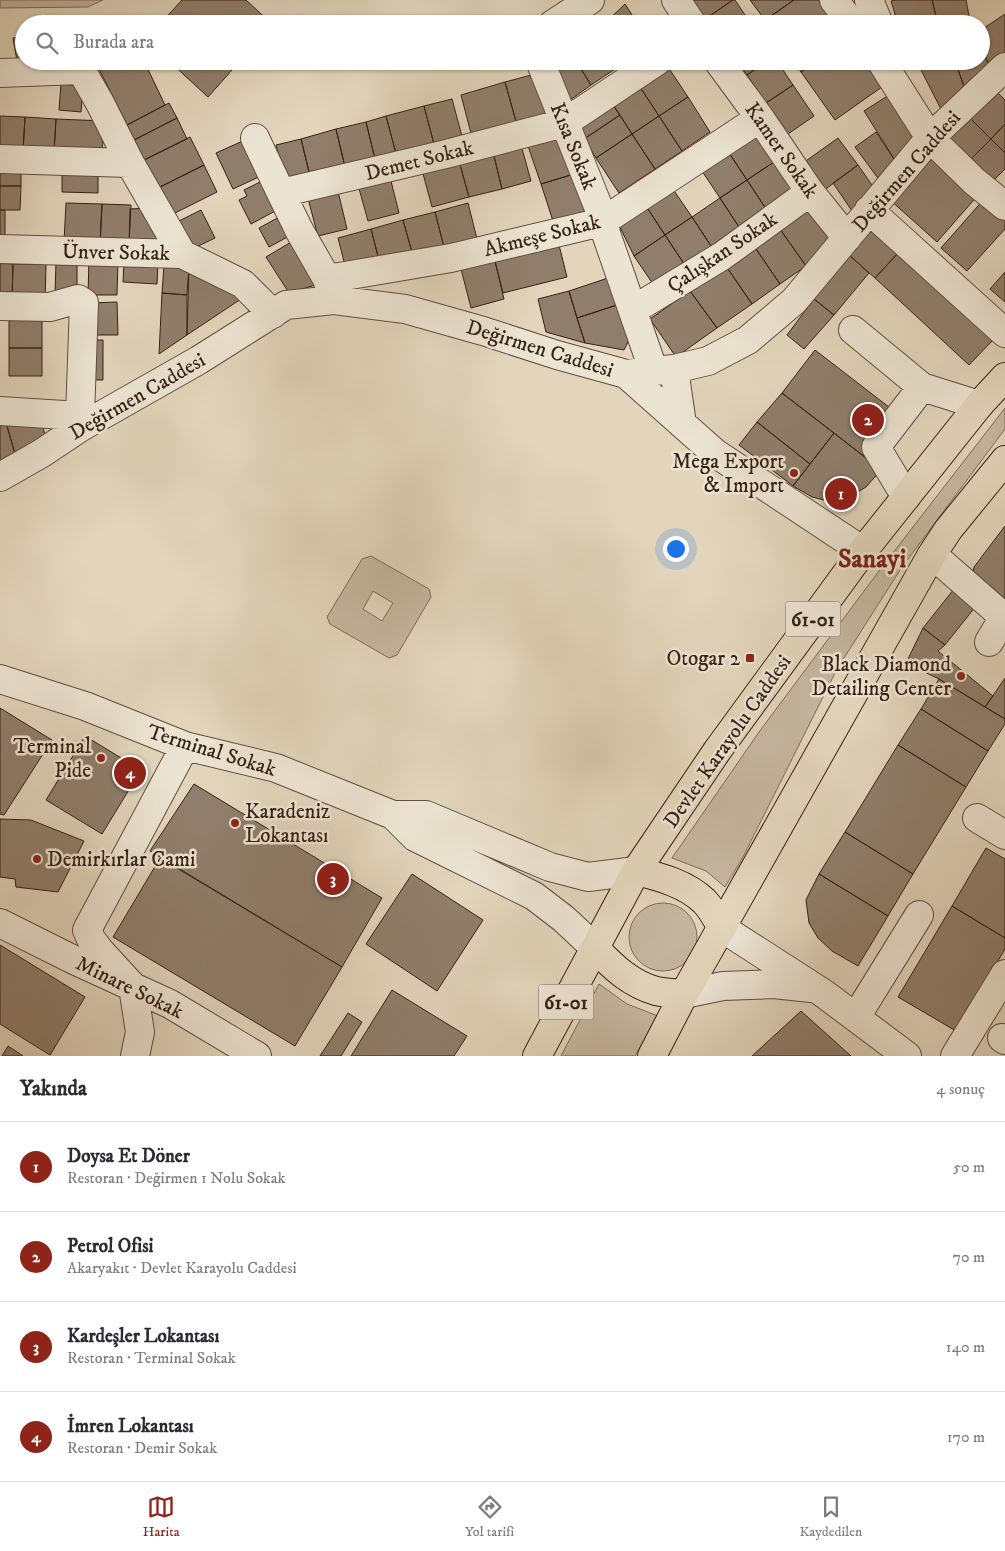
<!DOCTYPE html>
<html lang="tr">
<head>
<meta charset="utf-8">
<style>
	:root { --surface:#fff; --page:#f7f7f7; --text:#2b2b33; --muted:#7c7c81; --line:#e1e1e2; --accent:#8f2418 }
	body { margin:0; font-family:"IM FELL DW Pica",serif; background:var(--page); color:var(--text) }
	.you { position:absolute; left:675px; top:548px; width:18px; height:18px; margin:-12px; border:4px solid #fff; border-radius:50%; background:#1a73e8; box-shadow:0 0 0 8px #1a73e833 }
	.badge { display:grid; place-items:center; width:32px; height:32px; border-radius:50%; background:var(--accent); color:#fff; font-size:16px; font-weight:700 }
	.pin { position:absolute; translate:-50% -50%; border:2px solid #fff; box-shadow:0 1px 5px #0006 }
	.list { margin:0; padding:0; list-style:none }
	h2 { display:flex; justify-content:space-between; align-items:center; height:65px; margin:0; padding:0 20px; font-size:21px }
	h2 small { font-size:16px; font-weight:400; color:var(--muted) }
	.list li { display:grid; grid-template-columns:32px 1fr auto; gap:15px; align-items:center; box-sizing:border-box; height:90px; padding:0 20px; border-top:1px solid var(--line) }
	.list b { display:block; font-size:19px; white-space:nowrap }
	.list p { margin:0; font-size:16px; white-space:nowrap; color:var(--muted) }
	.list em { font-size:16px; font-style:normal; color:var(--muted) }
	.icon { flex:none; width:28px; height:28px; fill:none; stroke:currentColor; stroke-width:2; stroke-linecap:round; stroke-linejoin:round }
	.map { position:relative; flex:none; width:1005px; height:1056px; overflow:hidden }
	.search { position:absolute; background:var(--surface); box-shadow:0 1px 4px #0004; left:15px; right:15px; top:15px; height:55px; display:flex; align-items:center; gap:12px; box-sizing:border-box; padding:0 18px; border-radius:28px; color:var(--muted); font-size:19px }
	.sheet { height:425px; background:var(--surface) }
	nav { display:flex; justify-content:space-around; align-items:center; box-sizing:border-box; height:70px; border-top:1px solid var(--line); background:var(--surface); font-size:14px; color:var(--muted) }
	nav a { display:grid; justify-items:center; gap:2px }
	nav .on { color:var(--accent) }
	.map>svg:first-child { display:block }
	.green { fill:#c5b6a0; stroke:#7e6b5a; fill-rule:evenodd }
	.building { fill:#907e6c; stroke:#372015 }
	.lines { fill:none; stroke-linecap:round; stroke-linejoin:round }
	.minor-casing { stroke:#624d3f; stroke-width:30 }
	.major-casing { stroke:#372015; stroke-width:30 }
	.minor { stroke:#ece4d3; stroke-width:28 }
	.major { stroke:#e2d5bc; stroke-width:28 }
	.poi-dot { fill:#8f2418; stroke:#ece4d3; stroke-width:2 }
	.labels { text-anchor:middle; stroke-width:5; stroke-linejoin:round; paint-order:stroke }
	.shield { fill:#ece4d3; stroke:#6d5b4e; stroke-width:1 }
	.shield-label { font-size:20px; font-weight:bold; fill:#372015 }
	.street-label { font-size:21px; fill:#372015; stroke:#ece4d3 }
	.poi-label { font-size:21px; fill:#372015; stroke:#ece4d3; text-anchor:end }
	.district-label { font-size:26px; font-weight:bold; fill:#7a1f14; stroke:#ece4d3 }
</style>
</head>
<body>
<div class="map">
<svg width="1005" height="1056" viewBox="0 0 1005 1056">
	<rect width="100%" height="100%" fill="#e2d5bc"/>
	<filter id="stains"><feTurbulence type="fractalNoise" baseFrequency=".004" numOctaves="4"/><feColorMatrix values="0 0 0 0 .2 0 0 0 0 .09 0 0 0 0 .02 0 0 0 .5 -.17"/></filter>
	<radialGradient id="worn" r=".72"><stop offset=".6" stop-color="#630" stop-opacity="0"/><stop offset="1" stop-color="#630" stop-opacity=".3"/></radialGradient>
	<path class="green" d="M0 0H103L88 7 0 8Z
		M1005 408V429L902 567 837 669 743 857 725 887 706 871 672 858 759 732 882 567Z
		M371 556 429 589 431 597 397 655 389 658 330 624 327 617 362 559ZM373 591 393 603 382 621 363 609Z
		M629 937a34 34 0 1 1 68 0a34 34 0 1 1-68 0Z
		M599 984 627 1004 658 1016 635 1056H561Z"/>
	<path class="building" d="M182 0H246L272 24H160Z
		M692 0H733L705 19Z
		M733 0H735L751 24H712L708 17Z
		M750 0H794L765 20Z
		M794 0H832L848 24H767L765 20Z
		M896 0H932L938 24H898L891 1Z
		M932 0H966L970 21 966 24H938Z
		M625 4 638 24H604Z
		M1005 14V57L991 69 981 48V30Z
		M24 36V61L18 66 13 38Z
		M981 48 991 69 966 92 955 61H981Z
		M95 61H144L165 105 127 125Z
		M169 61H240L208 97Z
		M564 61H576L591 85 570 100 555 70Z
		M576 61H627L591 85Z
		M664 61 688 97 659 116 634 78Z
		M738 61H767L747 75Z
		M767 61H777L793 85 766 103 747 75Z
		M794 61H816L801 72Z
		M816 61H875L889 82 835 120 801 72Z
		M934 61H955L966 92 943 113 921 70Z
		M535 74 547 116 517 125 505 82Z
		M634 78 659 116 632 134 607 96Z
		M505 82 517 125 472 137 461 95Z
		M61 84 83 86 81 112 59 110Z
		M793 85 814 116 788 134 766 103Z
		M996 91 1005 100V124L991 139 970 118Z
		M892 93 918 137 896 162 864 111Z
		M607 96 620 115 584 139 571 120Z
		M688 97 710 132 682 151 659 116Z
		M452 99 463 140 435 148 424 106Z
		M169 103 177 118 134 140 127 125Z
		M424 106 435 148 397 157 386 116Z
		M620 115 632 134 596 158 584 139Z
		M0 116 25 117 23 151 0 149Z
		M386 116 397 157 376 163 366 122Z
		M659 116 682 151 655 169 632 134Z
		M25 117 56 119 54 152 23 151Z
		M177 118 187 139 144 160 134 140Z
		M970 118 991 139 968 162 947 141Z
		M56 119 104 121 102 155 54 152Z
		M366 122 376 163 346 171 336 129Z
		M752 124 777 160 747 180 723 144Z
		M1005 124V153L991 139Z
		M336 129 346 171 311 180 301 139Z
		M560 132 574 174 541 184 527 143Z
		M876 132 896 162 880 181 855 147Z
		M632 134 655 169 619 193 596 158Z
		M190 137 204 165 158 188 144 160Z
		M838 138 858 165 823 191 803 163Z
		M301 139 311 180 287 186 276 145Z
		M991 139 1005 153V169L990 184 968 162Z
		M245 140 261 176 233 189 216 153Z
		M723 144 747 180 720 198 696 162Z
		M521 145 531 181 502 189 493 152Z
		M493 152 502 189 469 197 459 161Z
		M931 152 979 194 937 242 889 199Z
		M777 160 800 195 770 215 747 180Z
		M459 161 469 197 432 207 422 170Z
		M0 165H21V186H0Z
		M204 165 217 192 171 215 158 188Z
		M858 165 874 188 852 211 833 183Z
		M62 168H98V193L62 192Z
		M574 174 588 216 555 227 541 184Z
		M390 177 399 213 368 221 358 185Z
		M264 180 279 209 251 224 239 200 247 196 244 190Z
		M747 180 770 215 743 233 720 198Z
		M668 182 692 217 665 235 642 200Z
		M0 186H21L20 210H0Z
		M337 187 347 229 318 236 307 195Z
		M720 198 743 233 715 252 692 217Z
		M985 198 1005 216V229L967 271 941 248Z
		M642 200 665 235 634 256 615 217Z
		M66 203 102 204 100 244 64 242Z
		M468 203 477 239 444 247 435 212Z
		M102 204 131 205 129 245 100 244Z
		M148 208 168 247 129 245 130 209Z
		M808 208 830 239 806 266 780 229Z
		M0 210H5V244H0Z
		M201 210 215 238 188 251 175 223Z
		M435 212 444 247 413 256 403 220Z
		M283 215 293 234 269 247 259 228Z
		M692 217 715 252 688 270 665 235Z
		M403 220 413 256 380 264 371 229Z
		M872 225 899 252 875 278 848 254Z
		M371 229 380 264 347 273 338 238Z
		M780 229 806 266 780 284 754 246Z
		M665 235 688 270 657 290 634 256Z
		M298 238 322 283 289 293 266 257Z
		M558 241 567 277 503 293 494 257Z
		M754 246 780 284 752 304 726 266Z
		M899 252 994 339 969 365 875 278Z
		M848 254 869 273 834 315 814 299Z
		M494 257 504 299 471 308 460 265Z
		M89 259 118 260 117 295H88Z
		M56 261 77 262V295H55Z
		M124 262 158 264 157 284 123 282Z
		M0 263 13 264 12 301 0 300Z
		M13 264H46L45 302 12 301Z
		M164 265 189 266 187 295 162 293Z
		M189 266 240 290 241 299 187 335Z
		M726 266 752 304 717 328 690 291Z
		M1005 272V302L990 289Z
		M608 278 617 305 577 318 569 291Z
		M569 291 577 318 585 343 546 332 538 299Z
		M690 291 717 328 676 357 650 319Z
		M162 293 187 295V335L159 354Z
		M814 299 834 315 804 349 787 335Z
		M117 302 118 335H89V303Z
		M617 305 630 338 624 350 585 343 577 318Z
		M9 313H42V348H9Z
		M88 340H103V380H88Z
		M9 348H42V376H9Z
		M815 350 907 421 874 464 782 393Z
		M782 393 834 433 810 464 757 422Z
		M5 419 41 421 46 438 15 454Z
		M5 419 15 454 0 463V420Z
		M757 422 810 464 793 486 739 445Z
		M834 433 881 470 866 487 846 499 828 501 812 497 793 486Z
		M1005 526V608L972 579 974 567Z
		M954 589 976 606 945 645 923 628Z
		M923 628 945 645 938 651 993 696 985 707 939 679 906 663Z
		M1005 678V719L985 707Z
		M939 679 1005 719V724L988 751 921 709Z
		M0 708 52 740 4 815 0 814Z
		M921 709 988 751 966 787 898 745Z
		M85 736 141 770 102 834 46 800Z
		M898 745 966 787 913 874 845 832Z
		M194 784 382 898 342 967 150 851Z
		M0 819 31 820 84 841 58 892 16 887 15 879 0 877Z
		M845 832 913 874 888 916 819 874Z
		M986 848 1005 859V938L952 906Z
		M160 858 342 967 295 1046 113 937Z
		M412 874 483 920 437 991 366 944Z
		M819 874 888 916 858 966 832 951 818 938 809 923 806 900Z
		M952 906 1005 938V949L956 1031 898 997Z
		M0 945 85 997 50 1055 0 1024Z
		M392 990 467 1036 454 1056H351Z
		M801 1011 851 1056H752Z
		M348 1013 362 1022 341 1056H320Z
		M8 1046 23 1056H2Z"/>
	<g class="lines">
		<defs>
			<path id="minor" d="M676 0 692 24
				M834 0 852 24
				M869 0 879 24
				M553 24 590 0
				M540 61 600 211 602 222 654 372
				M718 61 760 118 810 192 847 238
				M881 61 930 138 974 181 1005 206
				M0 73 81 70 100 103 130 163
				M255 138 281 193
				M0 159 130 163 182 254
				M869 210 1005 333
				M0 249 182 254 243 284 273 314
				M327 279 451 258 602 222 760 118
				M334 300 327 279 299 230 281 193 446 154 564 123 657 61
				M0 306 50 307 78 299 84 303 80 416
				M633 310 722 256 810 192
				M853 330 922 387
				M674 369 682 424
				M626 374 715 453 863 551
				M0 411 80 416 81 427
				M0 477 42 453 81 427 199 360 286 305 334 300 405 309 483 331 557 355 626 374 674 369 708 361 748 340 794 301 930 138 1005 67
				M906 497 876 447 922 387 979 405
				M931 556 942 563 1005 618
				M989 642 1004 617
				M0 679 85 706 185 746 276 768 393 815H426L550 867 588 877 636 871
				M393 815 415 837 534 896 564 919 596 949
				M977 818 1005 835
				M0 923 72 959 170 1004 257 1056
				M722 928 823 993 907 1056
				M684 994 723 986 774 984 811 988
				M856 1017 919 915
				M1002 1038 1005 1040
				M135 1056 140 1032 133 987 100 951 91 939 87 930 185 746
				M955 1056 1005 974"/>
			<path id="major" d="M636 871C661 877 686 884 704 901 711 908 717 919 722 928
				M596 949C613 967 631 984 656 991 665 993 675 993 684 994
				M537 1056 636 871 717 751 863 551 979 405 1005 377
				M652 1056 684 994 931 556 948 530 1005 460"/>
		</defs>
		<use href="#minor" class="minor-casing"/>
		<use href="#major" class="major-casing"/>
		<use href="#minor" class="minor"/>
		<use href="#major" class="major"/>
	</g>
	<g class="poi-dot">
		<circle cx="794" cy="473" r="5"/>
		<rect x="745" y="653" width="10" height="10" rx="2.5"/>
		<circle cx="961" cy="676" r="5"/>
		<circle cx="101" cy="758" r="5"/>
		<circle cx="235" cy="823" r="5"/>
		<circle cx="37" cy="859" r="5"/>
	</g>
	<g class="labels">
		<g class="shield">
			<rect x="785.5" y="601.5" width="55" height="35" rx="4"/>
			<rect x="538.5" y="984.5" width="55" height="35" rx="4"/>
		</g>
		<g class="shield-label">
			<text x="813" y="626">61-01</text>
			<text x="566" y="1009">61-01</text>
		</g>
		<g class="street-label">
			<text transform="translate(574 146) rotate(68)" y="7">Kısa Sokak</text>
			<text transform="translate(782 150) rotate(55)" y="7">Kamer Sokak</text>
			<text transform="translate(419 160) rotate(-14)" y="7">Demet Sokak</text>
			<text transform="translate(906 171) rotate(-49)" y="7">Değirmen Caddesi</text>
			<text transform="translate(542 235) rotate(-14)" y="7">Akmeşe Sokak</text>
			<text transform="translate(116 252) rotate(1)" y="7">Ünver Sokak</text>
			<text transform="translate(722 252) rotate(-34)" y="7">Çalışkan Sokak</text>
			<text transform="translate(540 348) rotate(17)" y="7">Değirmen Caddesi</text>
			<text transform="translate(137 396) rotate(-30)" y="7">Değirmen Caddesi</text>
			<text transform="translate(727 741) rotate(-55)" y="7">Devlet Karayolu Caddesi</text>
			<text transform="translate(212 750) rotate(17)" y="7">Terminal Sokak</text>
			<text transform="translate(130 987) rotate(26)" y="7">Minare Sokak</text>
		</g>
		<g class="poi-label">
			<text x="784" y="468">Mega Export<tspan x="784" dy="24">&amp; Import</tspan></text>
			<text x="740" y="665">Otogar 2</text>
			<text x="951" y="671">Black Diamond<tspan x="951" dy="24">Detailing Center</tspan></text>
			<text x="91" y="753">Terminal<tspan x="91" dy="24">Pide</tspan></text>
			<text x="245" y="818" text-anchor="start">Karadeniz<tspan x="245" dy="24">Lokantası</tspan></text>
			<text x="47" y="866" text-anchor="start">Demirkırlar Cami</text>
		</g>
		<g class="district-label">
			<text x="872" y="567">Sanayi</text>
		</g>
	</g>
	<rect width="100%" height="100%" filter="url(#stains)"/>
	<rect width="100%" height="100%" fill="url(#worn)"/>
</svg>
<div class="you"></div>
<div class="pin badge" style="left:841px;top:494px">1</div>
<div class="pin badge" style="left:868px;top:420px">2</div>
<div class="pin badge" style="left:333px;top:879px">3</div>
<div class="pin badge" style="left:130px;top:773px">4</div>
<div class="search"><svg class="icon" aria-label="search" viewBox="0 0 24 24"><circle cx="10" cy="10" r="6"/><path d="M15 15l6 6"/></svg>Burada ara</div>
</div>
<section class="sheet">
<h2>Yakında<small>4 sonuç</small></h2>
<ul class="list">
<li><span class="badge">1</span><div><b>Doysa Et Döner</b><p>Restoran · Değirmen 1 Nolu Sokak</p></div><em>50 m</em></li>
<li><span class="badge">2</span><div><b>Petrol Ofisi</b><p>Akaryakıt · Devlet Karayolu Caddesi</p></div><em>70 m</em></li>
<li><span class="badge">3</span><div><b>Kardeşler Lokantası</b><p>Restoran · Terminal Sokak</p></div><em>140 m</em></li>
<li><span class="badge">4</span><div><b>İmren Lokantası</b><p>Restoran · Demir Sokak</p></div><em>170 m</em></li>
</ul>
</section>
<nav>
<a class="on"><svg class="icon" aria-label="map" viewBox="0 0 24 24"><path d="M3 6l6-2 6 2 6-2v14l-6 2-6-2-6 2zM9 4v14M15 6v14"/></svg>Harita</a>
<a><svg class="icon" aria-label="directions" viewBox="0 0 24 24"><path d="M12 3l9 9-9 9-9-9zM9 14v-3h6M13 9l2 2-2 2"/></svg>Yol tarifi</a>
<a><svg class="icon" aria-label="saved" viewBox="0 0 24 24"><path d="M7 4h10v16l-5-4-5 4z"/></svg>Kaydedilen</a>
</nav>
</body>
</html>
